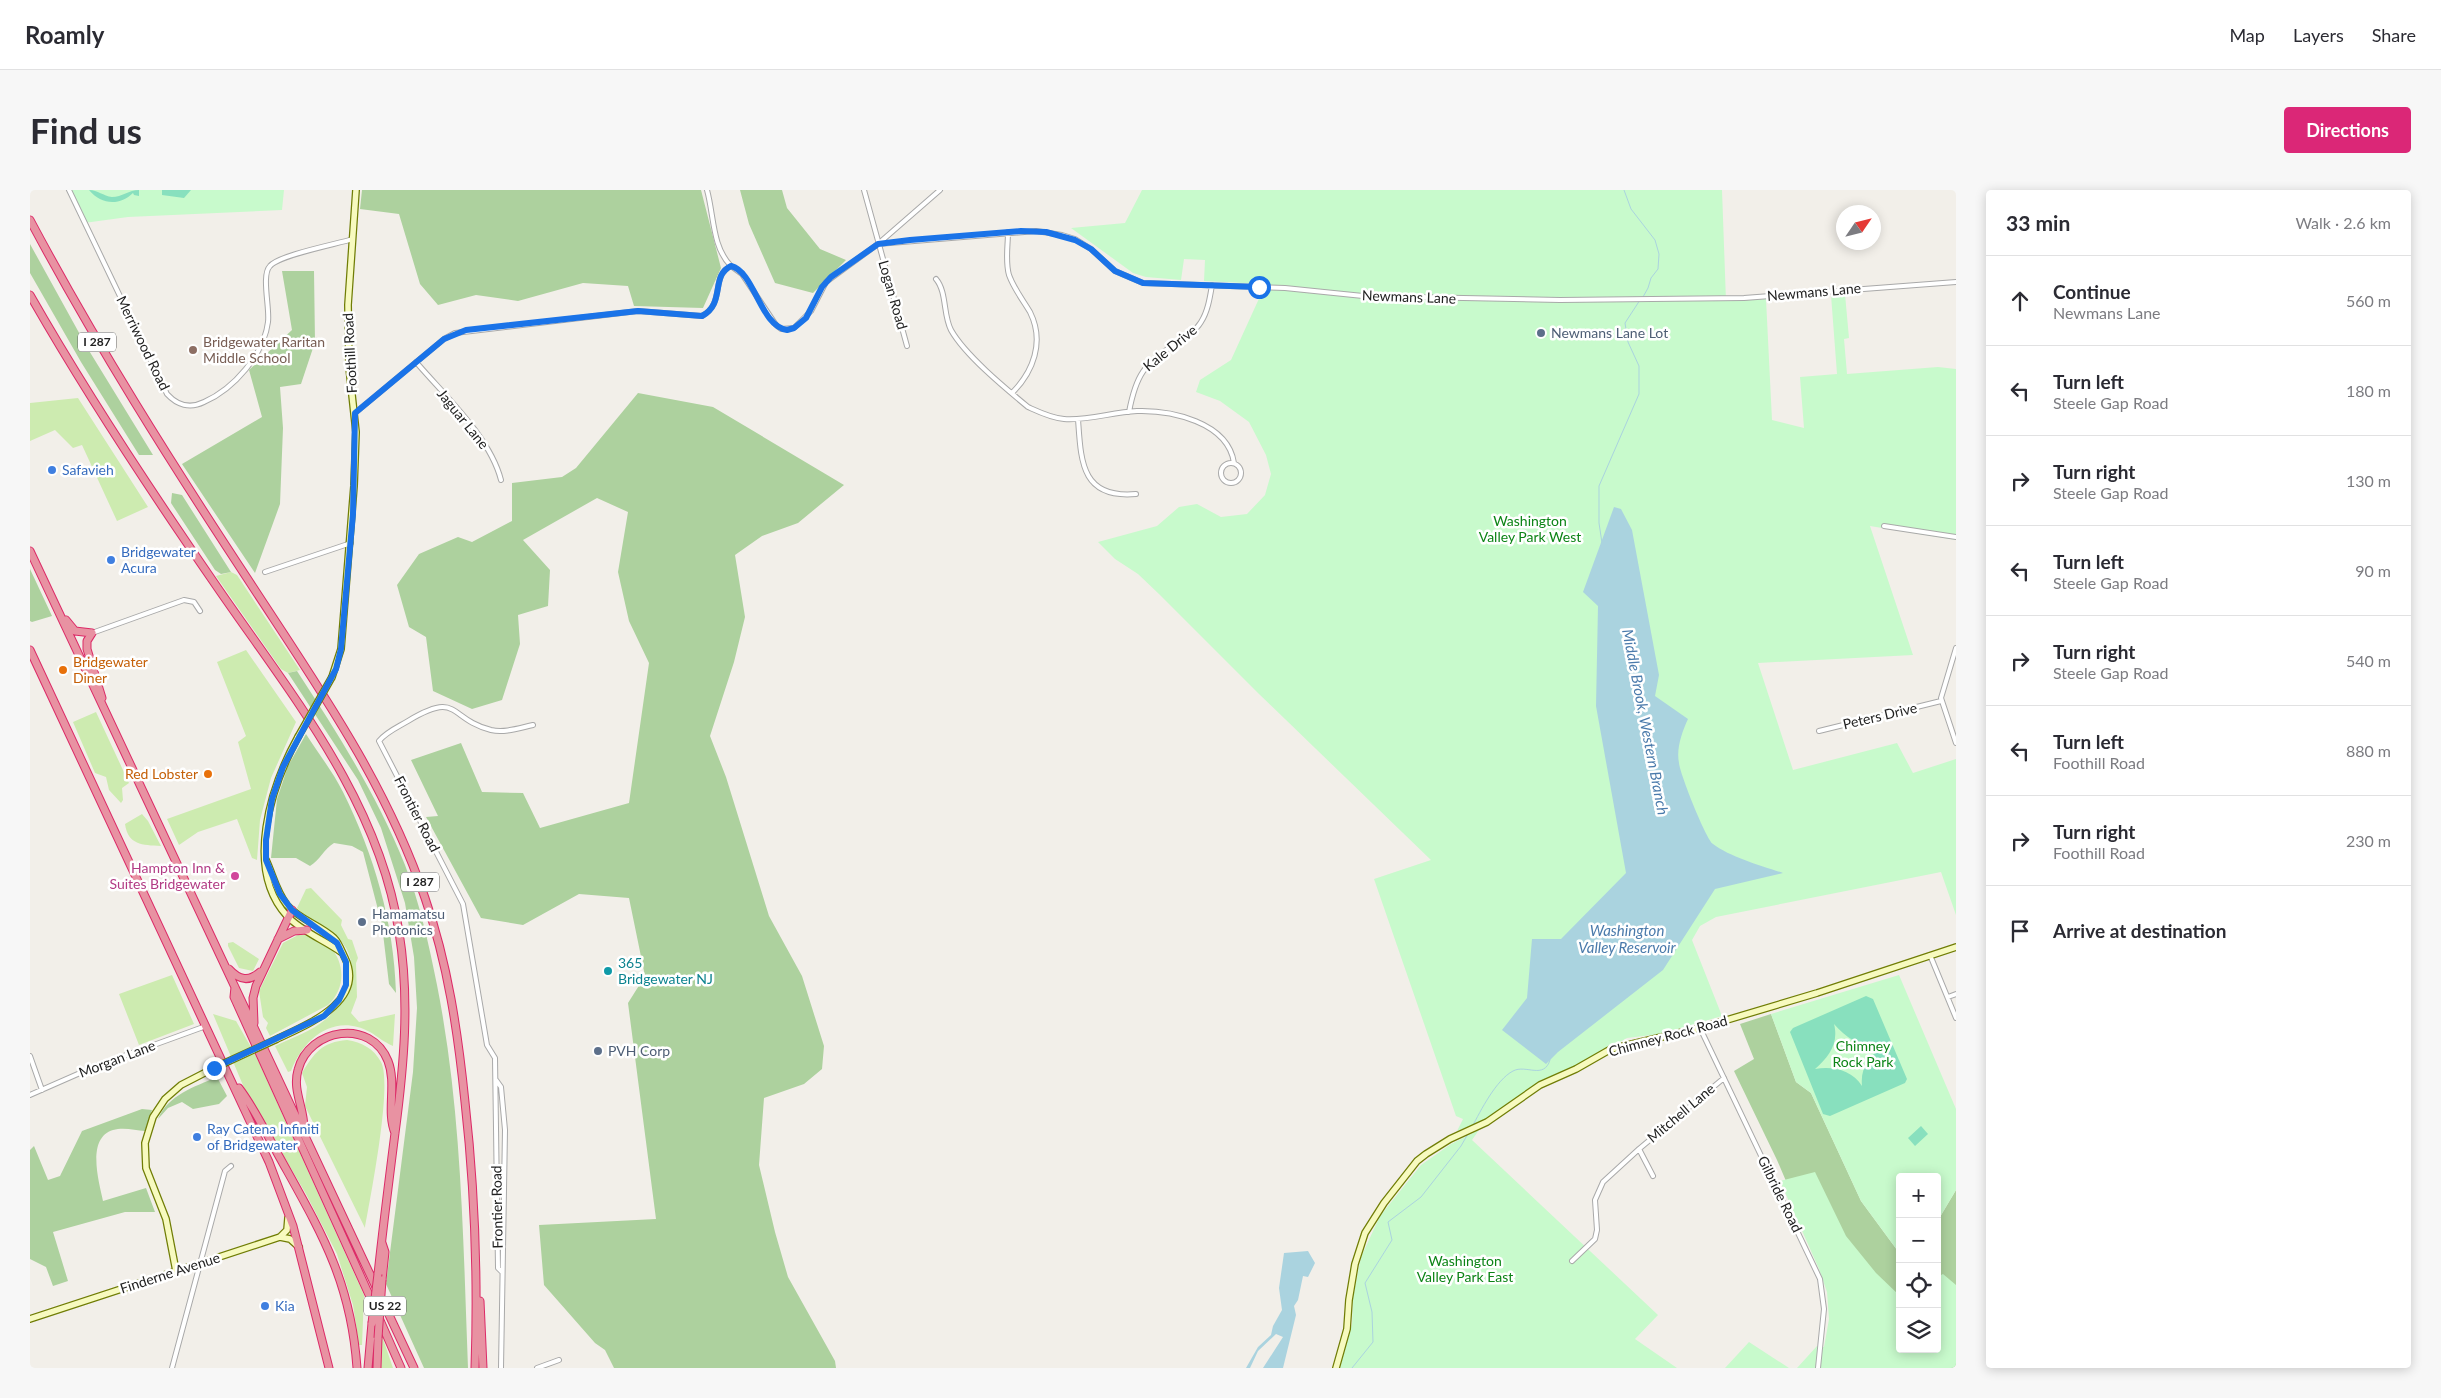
<!DOCTYPE html>
<html lang="en">
<head>
<meta charset="utf-8">
<style>
	:root { --surface:#fff; --page:#f7f7f7; --text:#2b2b33; --muted:#7c7c81; --line:#e1e1e2; --accent:#db2777 }
	body { margin:0; font-family:Lato,sans-serif; background:var(--page); color:var(--text) }
	.controls { position:absolute; right:15px; bottom:15px; display:grid; overflow:hidden; border-radius:5px; box-shadow:0 2px 12px #0003 }
	.controls button { width:45px; height:45px; display:grid; place-items:center; padding:0; border:0; border-bottom:1px solid var(--line); background:var(--surface); color:var(--text); font:25px sans-serif }
	.compass { position:absolute; left:1806px; top:15px; width:45px; height:45px; border-radius:50%; background:var(--surface); box-shadow:0 2px 12px #0003; rotate:55deg }
	.stop { position:absolute; width:15px; height:15px; margin:-11px; border:4px solid #1a73e8; border-radius:50%; background:#fff }
	.stop.end { background:#1a73e8; border-color:#fff; box-shadow:0 1px 5px #0008 }
	.list { margin:0; padding:0; list-style:none }
	h2 { display:flex; justify-content:space-between; align-items:center; height:65px; margin:0; padding:0 20px; font-size:21px }
	h2 small { font-size:16px; font-weight:400; color:var(--muted) }
	.list li { display:grid; grid-template-columns:32px 1fr auto; gap:15px; align-items:center; box-sizing:border-box; height:90px; padding:0 20px; border-top:1px solid var(--line) }
	.list b { display:block; font-size:19px; white-space:nowrap }
	.list p { margin:0; font-size:16px; white-space:nowrap; color:var(--muted) }
	.list em { font-size:16px; font-style:normal; color:var(--muted) }
	.icon { flex:none; width:28px; height:28px; fill:none; stroke:currentColor; stroke-width:2; stroke-linecap:round; stroke-linejoin:round }
	.map { position:relative; flex:none; width:1926px; height:1178px; overflow:hidden; border-radius:5px }
	header { display:flex; align-items:center; gap:30px; box-sizing:border-box; height:70px; padding:0 25px; background:var(--surface); border-bottom:1px solid var(--line) }
	header strong { font-size:24px }
	nav { display:flex; gap:28px; margin-inline-start:auto; font-size:18px }
	.intro { display:flex; align-items:center; justify-content:space-between; box-sizing:border-box; height:120px; padding:0 30px }
	h1 { margin:0; font-size:35px }
	.button { padding:12px 22px; border-radius:5px; background:var(--accent); color:#fff; font-size:18px; font-weight:700 }
	main { display:flex; gap:30px; padding:0 30px }
	aside { flex:1; background:var(--surface); border-radius:5px; box-shadow:0 2px 12px #0003 }
	.map>svg:first-child { display:block }
	.grass { fill:#cdebb0 }
	.forest { fill:#add19e }
	.park { fill:#c8facc }
	.pitch { fill:#88e0be; fill-rule:evenodd }
	.water { fill:#aad3df }
	.lines { fill:none; stroke-linecap:round; stroke-linejoin:round }
	.stream { stroke:#aad3df; stroke-width:1 }
	.street-casing { stroke:#a9a9a9; stroke-width:6 }
	.secondary-casing { stroke:#707d05; stroke-width:8 }
	.highway-casing { stroke:#dc2a67; stroke-width:9 }
	.street { stroke:#fff; stroke-width:4 }
	.secondary { stroke:#f7fabf; stroke-width:5.5 }
	.highway { stroke:#e892a2; stroke-width:7 }
	.secondary-bridge-casing { stroke:#707d05; stroke-width:8; stroke-linecap:butt }
	.highway-bridge-casing { stroke:#dc2a67; stroke-width:9; stroke-linecap:butt }
	.secondary-bridge { stroke:#f7fabf; stroke-width:5.5 }
	.highway-bridge { stroke:#e892a2; stroke-width:7 }
	.route { stroke:#1a73e8; stroke-width:6 }
	.service-dot { fill:#5c6f8a; stroke:#fff; stroke-width:2 }
	.education-dot { fill:#8d6e63; stroke:#fff; stroke-width:2 }
	.shop-dot { fill:#3f7fe0; stroke:#fff; stroke-width:2 }
	.food-dot { fill:#e8710a; stroke:#fff; stroke-width:2 }
	.hotel-dot { fill:#d1479c; stroke:#fff; stroke-width:2 }
	.culture-dot { fill:#0f9aa8; stroke:#fff; stroke-width:2 }
	.labels { text-anchor:middle; stroke-width:5; stroke-linejoin:round; paint-order:stroke }
	.shield { fill:#fff; stroke:#646464; stroke-width:1 }
	.shield-label { font-size:12px; font-weight:bold; fill:#222 }
	.street-label { font-size:14px; fill:#222; stroke:#fff }
	.service-label { font-size:14px; fill:#4e5e75; stroke:#fff; text-anchor:start }
	.education-label { font-size:14px; fill:#785e54; stroke:#fff; text-anchor:start }
	.shop-label { font-size:14px; fill:#366cbe; stroke:#fff; text-anchor:start }
	.park-label { font-size:14px; fill:#0c8416; stroke:#fff }
	.food-label { font-size:14px; fill:#c56008; stroke:#fff; text-anchor:start }
	.hotel-label { font-size:14px; fill:#b23c85; stroke:#fff; text-anchor:end }
	.culture-label { font-size:14px; fill:#0d838f; stroke:#fff; text-anchor:start }
	.water-label { font-size:15px; font-style:italic; fill:#4a7aab; stroke:#fff }
</style>
</head>
<body>
<header>
<strong>Roamly</strong>
<nav><a>Map</a><a>Layers</a><a>Share</a></nav>
</header>
<div class="intro"><h1>Find us</h1><a class="button">Directions</a></div>
<main>
<div class="map">
<svg width="1926" height="1178" viewBox="0 0 1926 1178">
	<rect width="100%" height="100%" fill="#f2efe9"/>
	<path class="grass" d="M48 208 118 317 87 331 52 255 43 258 25 240 0 251V213Z
		M201 382 207 385 270 480 258 483 251 479 186 386Z
		M216 460 266 532 241 588 230 630 227 670 222 668 207 629 168 642 149 655 137 629 221 599 208 552 216 546 187 472Z
		M66 522 99 593 92 598 93 610 91 613 79 600 76 587 65 583 43 532Z
		M112 624 118 631 131 656C112 655 98 655 95 634Z
		M281 698 312 730 311 735 318 749 322 750 328 768 326 773 327 807 321 823 329 832 365 824 363 856C354 852 348 847 340 842 304 822 273 849 261 881L258 882 245 856C262 848 282 841 296 829 316 812 330 783 316 758 308 743 278 730 267 718L276 699Z
		M270 744C307 744 326 789 298 815L240 846 236 838 238 833 233 827 229 801 253 753Z
		M203 752 229 769 223 781 209 778 198 756V753Z
		M142 785 164 834 109 855 89 804Z
		M183 824 206 831 226 866 334 1105 332 1155H329L323 1115 307 1064 276 1004 215 900Z
		M317 850C332 852 344 859 351 872 363 894 340 1009 335 1038L275 916 277 897 272 883C284 863 292 852 317 850Z
		M352 1146 363 1178H351Z"/>
	<path class="forest" d="M332 0H671L691 78 673 118 604 116 598 96 553 93 488 111 446 105 408 115 390 94 369 24 330 19Z
		M710 0H752L757 18 790 59 816 70 783 103 745 93 719 34Z
		M0 54 58 159 123 265H109L51 172 0 83Z
		M252 81H284L285 152 271 194 250 197 253 238 250 314 225 383 152 274 232 227 219 180 262 140Z
		M608 203 683 217 814 295 768 333 732 346 705 365 715 427 704 472 680 546 696 587 739 726 772 786 794 856 792 879 774 894 734 908 729 975 745 1042 758 1087 805 1171 806 1178H584L575 1160 565 1153 514 1095 509 1035 626 1029 598 813 615 786 599 708 549 704 493 735 451 728 396 627 408 626 381 570 431 553 452 602 493 603 510 638 599 613 619 473 599 431 588 382 598 322 567 308 493 350 520 380 518 416 488 425 490 454 472 510 442 519 403 501 396 447 379 437 367 395 389 364 428 347 442 352 482 331V293L532 287 546 278Z
		M142 303 152 305 201 382 191 384 185 380 141 313Z
		M0 379 22 426 2 432 0 431Z
		M267 481C308 544 347 605 375 675 390 714 399 755 407 795 432 921 433 1050 438 1178H394L356 1094 383 882 387 818 384 767 375 713 351 638 328 590 258 483Z
		M276 544C288 563 303 582 313 602 344 665 364 732 366 803L359 794 352 735 333 662 322 656 304 653C294 659 290 670 280 676L266 668H241L247 609 258 576Z
		M1741 824 1766 892 1781 903 1831 1011 1870 1064V1159H1907V1032L1926 1000V1178H1797L1802 1099 1747 970 1704 881 1724 869 1710 834Z
		M187 887 197 906 189 914 163 919 152 912 138 918 128 929C138 905 164 897 187 887Z
		M112 919 122 920 115 941C105 940 93 937 83 940 56 948 69 992 73 1011L116 998 125 1022H95L23 1042 38 1091 23 1096 16 1077 0 1069V960L4 956 18 990 30 986 52 941Z"/>
	<path class="park" d="M39 0H254L252 20 98 27 54 33Z
		M1112 0H1692L1696 111 1736 109 1742 230 1774 238 1770 187 1807 184 1801 105 1815 104 1819 148 1814 149 1817 184 1908 177 1926 179V350L1840 336 1883 465 1728 473 1763 580 1867 553 1883 583 1926 569V725L1911 682 1686 727 1670 736 1662 750 1692 826 1630 844 1597 848 1539 880 1510 891 1455 930 1427 941 1433 929 1426 926 1344 689 1401 670 1229 504 1129 404 1108 384 1085 369 1068 352 1127 336 1149 317 1167 314 1191 327 1217 324 1235 305 1241 284 1236 265 1219 232 1190 211 1166 202 1170 190 1201 170 1232 102 1233 94 1174 91 1175 70 1154 69 1151 90 1116 87 1103 83 1041 38 1095 33Z
		M1869 785 1926 919V1000L1907 1032V987H1870V1064L1831 1011 1781 903 1766 892 1741 824Z
		M1449 940 1442 950 1628 1125 1605 1149 1647 1178H1310L1322 1134 1323 1108 1331 1067 1350 1026 1391 975 1421 954Z
		M1785 982 1816 1046 1846 1083 1870 1106V1159H1907V1087L1913 1084 1926 1095V1178H1767L1787 1156 1794 1157 1799 1129 1797 1102 1789 1079 1750 991Z
		M1719 1152 1759 1178H1695Z"/>
	<path class="pitch" d="M59 0C68 0 73 6 82 7 92 7 99 0 109 0V6L104 5 103 3C90 16 71 15 59 0Z
		M132 0H161L154 8 132 5Z
		M1836 806 1843 809 1877 889 1875 893 1800 926 1793 924 1760 842 1763 838ZM1804 834C1818 850 1833 859 1854 855 1840 866 1830 877 1832 896 1822 880 1803 876 1785 879 1799 867 1809 853 1804 834Z
		M1891 936 1898 944 1885 956 1878 948Z"/>
	<path class="water" d="M1584 317 1591 319 1602 340 1629 485 1625 506 1658 529C1652 542 1646 559 1649 573 1650 584 1676 649 1683 654 1700 667 1732 676 1753 683L1685 699 1633 780 1528 862 1516 874 1472 840 1497 808 1502 749H1531L1596 683 1566 516 1568 416 1553 402Z
		M1278 1061 1285 1073 1278 1087 1273 1086 1268 1110 1264 1116 1266 1125 1253 1178H1233L1253 1147 1246 1144 1228 1161 1220 1178H1216L1228 1157 1241 1145 1243 1136 1252 1120 1249 1098 1254 1063Z"/>
	<g class="lines">
		<path class="stream" d="M1594 0 1601 19 1625 50 1629 64 1628 79 1621 88 1618 98 1613 107
			M1572 353 1569 333V296L1609 204V176L1598 152 1595 133 1610 110
			M1442 937C1451 920 1466 890 1483 881 1496 874 1514 890 1520 870
			M1322 1178 1343 1152 1342 1122 1335 1093 1362 1050 1358 1032 1391 1007 1431 956 1439 942"/>
		<defs>
			<path id="street" d="M39 0 137 204C147 215 160 219 174 212 204 199 234 164 238 132 240 118 231 85 240 76 249 65 307 54 323 49
				M677 0C684 25 682 57 701 76
				M834 0 877 156
				M978 42C978 56 975 71 979 85 984 99 993 110 1000 122 1015 152 1003 182 982 203
				M848 54 1006 41 1032 45 1045 49 1061 59 1085 81 1113 93 1255 98 1333 106 1530 110 1714 108 1926 92
				M906 89C917 102 913 125 921 140 935 165 975 198 998 217 1009 222 1021 228 1034 229 1058 231 1082 222 1107 221 1141 220 1198 232 1204 273
				M386 172C415 206 460 247 471 290
				M1099 222C1106 185 1114 174 1145 154 1155 148 1165 142 1171 132 1178 121 1180 107 1182 95
				M325 223 414 149 425 143 608 121 672 126C696 113 680 86 701 76L712 84 746 135 751 139 764 138 781 121 796 92 848 54 910 0
				M1048 229C1051 271 1051 309 1106 304
				M1191 283a10 10 0 1 1 20 0a10 10 0 1 1-20 0Z
				M1854 336 1926 347
				M235 382 321 353
				M62 443 154 410 164 412 170 421
				M1926 458 1911 508 1926 553
				M1789 541 1911 511
				M1900 765 1926 828
				M1918 807 1926 804
				M1670 838 1790 1089 1794 1119 1788 1178
				M0 866 12 900
				M466 890 471 897 475 940 471 1178
				M0 905 66 876 176 836
				M1609 959 1623 986
				M1542 1071 1565 1049 1567 1040 1565 1010 1573 992 1609 959 1694 888
				M472 1082 468 1078 465 868 457 855 433 714 349 551C356 542 368 537 378 531 430 500 418 529 461 540 475 543 489 538 503 535
				M142 1178 195 981 201 976
				M507 1178 529 1170"/>
			<path id="secondary" d="M302 487 311 459 324 296 326 242 319 177 318 115 326 0
				M268 547C241 596 214 679 257 726 271 741 294 750 311 762
				M236 670C243 685 246 701 257 715 270 730 290 735 304 748 309 753 312 762 315 768 336 812 276 835 247 849
				M250 1047 260 1049 269 1057
				M146 1081 136 1029 116 978 115 953 123 927 135 909 151 895 184 878
				M0 1129 250 1047 257 1040 258 1028
				M1306 1178 1317 1139 1319 1110 1325 1074 1335 1043 1354 1013 1387 971 1396 964 1420 949 1457 932 1510 895 1546 879 1581 859 1670 838 1787 803 1926 757"/>
			<path id="highway" d="M0 30C66 154 140 271 217 388 284 491 355 590 395 708 418 774 428 843 435 912 445 1001 448 1089 445 1178
				M0 105C57 205 120 300 185 394 259 502 349 609 369 742 380 810 374 875 365 943 359 990 353 1037 348 1084
				M0 361 384 1178
				M36 430 45 441 62 443
				M62 443 57 451V459L72 508
				M0 460 239 972 263 1036 299 1178
				M248 749 264 741 277 740
				M199 779C209 790 219 792 230 782
				M205 797 204 807 345 1118
				M224 833 223 808 226 796 262 720
				M209 898C225 919 237 945 250 968 291 1042 321 1091 327 1178
				M274 940C275 919 262 901 268 880 279 838 341 828 358 871 367 894 356 921 365 943
				M352 1053 355 1062 352 1090
				M450 1111 453 1178
				M349 1128 371 1178
				M338 1178 342 1133
				M347 1178 348 1148"/>
		</defs>
		<use href="#street" class="street-casing"/>
		<use href="#secondary" class="secondary-casing"/>
		<use href="#highway" class="highway-casing"/>
		<use href="#street" class="street"/>
		<use href="#secondary" class="secondary"/>
		<use href="#highway" class="highway"/>
		<defs>
			<path id="secondary-bridge" d="M268 547 302 487
				M184 878 247 849"/>
			<path id="highway-bridge" d="M342 1133 348 1084
				M348 1148 352 1090"/>
		</defs>
		<use href="#secondary-bridge" class="secondary-bridge-casing"/>
		<use href="#highway-bridge" class="highway-bridge-casing"/>
		<use href="#secondary-bridge" class="secondary-bridge"/>
		<use href="#highway-bridge" class="highway-bridge"/>
	</g>
	<g class="lines">
		<path class="route" d="M184 878 294 826 309 810 316 795V772L307 753 262 720 250 704 236 670V650L242 609 253 577 306 479 311 459 323 324 325 223 414 149 436 140 608 121 672 126C696 113 680 86 701 76 725 82 730 136 757 140L764 138 776 128 792 97 801 87 848 54 880 50 991 41 1016 42 1045 50 1061 59 1085 81 1113 93 1229 97"/>
	</g>
	<g class="service-dot">
		<circle cx="1511" cy="143" r="5"/>
		<circle cx="332" cy="732" r="5"/>
		<circle cx="568" cy="861" r="5"/>
	</g>
	<circle class="education-dot" cx="163" cy="160" r="5"/>
	<g class="shop-dot">
		<circle cx="22" cy="280" r="5"/>
		<circle cx="81" cy="370" r="5"/>
		<circle cx="167" cy="947" r="5"/>
		<circle cx="235" cy="1116" r="5"/>
	</g>
	<g class="food-dot">
		<circle cx="33" cy="480" r="5"/>
		<circle cx="178" cy="584" r="5"/>
	</g>
	<circle class="hotel-dot" cx="205" cy="686" r="5"/>
	<circle class="culture-dot" cx="578" cy="781" r="5"/>
	<g class="labels">
		<g class="shield">
			<rect x="48" y="142.5" width="38" height="19" rx="4"/>
			<rect x="371" y="682.5" width="38" height="19" rx="4"/>
			<rect x="334" y="1106.5" width="42" height="19" rx="4"/>
		</g>
		<g class="shield-label">
			<text x="67" y="156">I 287</text>
			<text x="390" y="696">I 287</text>
			<text x="355" y="1120">US 22</text>
		</g>
		<g class="street-label">
			<text transform="translate(1784 102) rotate(-5)" y="5">Newmans Lane</text>
			<text transform="translate(863 105) rotate(74)" y="5">Logan Road</text>
			<text transform="translate(1379 107) rotate(2)" y="5">Newmans Lane</text>
			<text transform="translate(113 153) rotate(64)" y="5">Merriwood Road</text>
			<text transform="translate(1140 158) rotate(-39)" y="5">Kale Drive</text>
			<text transform="translate(320 163) rotate(-93)" y="5">Foothill Road</text>
			<text transform="translate(433 229) rotate(51)" y="5">Jaguar Lane</text>
			<text transform="translate(1850 526) rotate(-13)" y="5">Peters Drive</text>
			<text transform="translate(387 624) rotate(63)" y="5">Frontier Road</text>
			<text transform="translate(1638 846) rotate(-15)" y="5">Chimney Rock Road</text>
			<text transform="translate(87 869) rotate(-21)" y="5">Morgan Lane</text>
			<text transform="translate(1651 923) rotate(-40)" y="5">Mitchell Lane</text>
			<text transform="translate(1750 1004) rotate(64)" y="5">Gilbride Road</text>
			<text transform="translate(467 1017) rotate(-91)" y="5">Frontier Road</text>
			<text transform="translate(140 1083) rotate(-18)" y="5">Finderne Avenue</text>
		</g>
		<g class="service-label">
			<text x="1521" y="148">Newmans Lane Lot</text>
			<text x="342" y="729">Hamamatsu<tspan x="342" dy="16">Photonics</tspan></text>
			<text x="578" y="866">PVH Corp</text>
		</g>
		<g class="education-label">
			<text x="173" y="157">Bridgewater Raritan<tspan x="173" dy="16">Middle School</tspan></text>
		</g>
		<g class="shop-label">
			<text x="32" y="285">Safavieh</text>
			<text x="91" y="367">Bridgewater<tspan x="91" dy="16">Acura</tspan></text>
			<text x="177" y="944">Ray Catena Infiniti<tspan x="177" dy="16">of Bridgewater</tspan></text>
			<text x="245" y="1121">Kia</text>
		</g>
		<g class="park-label">
			<text x="1500" y="336">Washington<tspan x="1500" dy="16">Valley Park West</tspan></text>
			<text x="1833" y="861">Chimney<tspan x="1833" dy="16">Rock Park</tspan></text>
			<text x="1435" y="1076">Washington<tspan x="1435" dy="16">Valley Park East</tspan></text>
		</g>
		<g class="food-label">
			<text x="43" y="477">Bridgewater<tspan x="43" dy="16">Diner</tspan></text>
			<text x="168" y="589" text-anchor="end">Red Lobster</text>
		</g>
		<g class="hotel-label">
			<text x="195" y="683">Hampton Inn &amp;<tspan x="195" dy="16">Suites Bridgewater</tspan></text>
		</g>
		<g class="culture-label">
			<text x="588" y="778">365<tspan x="588" dy="16">Bridgewater NJ</tspan></text>
		</g>
		<g class="water-label">
			<text transform="translate(1615 532) rotate(79)" y="5">Middle Brook, Western Branch</text>
			<text x="1597" y="746">Washington<tspan x="1597" dy="17">Valley Reservoir</tspan></text>
		</g>
	</g>
</svg>
<div class="controls">
<button>+</button>
<button>−</button>
<button><svg class="icon" aria-label="locate" viewBox="0 0 24 24"><circle cx="12" cy="12" r="6"/><path d="M12 2v4M12 18v4M2 12h4M18 12h4"/></svg></button>
<button><svg class="icon" aria-label="layers" viewBox="0 0 24 24"><path d="M12 4l9 5-9 5-9-5zM3 14l9 5 9-5"/></svg></button>
</div>
<svg class="compass" viewBox="-18 -18 36 36"><path d="M0-13l5 13h-10z" fill="#e53935"/><path d="M0 13l5-13h-10z" fill="#7c7c81"/></svg>
<div class="stop" style="left:1229px;top:97px"></div>
<div class="stop end" style="left:184px;top:878px"></div>
</div>
<aside>
<h2>33 min<small>Walk · 2.6 km</small></h2>
<ul class="list">
<li><svg class="icon" aria-label="ahead" viewBox="0 0 24 24"><path d="M12 20V5M6 11l6-6 6 6"/></svg><div><b>Continue</b><p>Newmans Lane</p></div><em>560 m</em></li>
<li><svg class="icon" aria-label="left" viewBox="0 0 24 24"><path d="M17 20v-9H6M10 6l-5 5 5 5"/></svg><div><b>Turn left</b><p>Steele Gap Road</p></div><em>180 m</em></li>
<li><svg class="icon" aria-label="right" viewBox="0 0 24 24"><path d="M7 20v-9h11M14 6l5 5-5 5"/></svg><div><b>Turn right</b><p>Steele Gap Road</p></div><em>130 m</em></li>
<li><svg class="icon" aria-label="left" viewBox="0 0 24 24"><path d="M17 20v-9H6M10 6l-5 5 5 5"/></svg><div><b>Turn left</b><p>Steele Gap Road</p></div><em>90 m</em></li>
<li><svg class="icon" aria-label="right" viewBox="0 0 24 24"><path d="M7 20v-9h11M14 6l5 5-5 5"/></svg><div><b>Turn right</b><p>Steele Gap Road</p></div><em>540 m</em></li>
<li><svg class="icon" aria-label="left" viewBox="0 0 24 24"><path d="M17 20v-9H6M10 6l-5 5 5 5"/></svg><div><b>Turn left</b><p>Foothill Road</p></div><em>880 m</em></li>
<li><svg class="icon" aria-label="right" viewBox="0 0 24 24"><path d="M7 20v-9h11M14 6l5 5-5 5"/></svg><div><b>Turn right</b><p>Foothill Road</p></div><em>230 m</em></li>
<li><svg class="icon" aria-label="arrive" viewBox="0 0 24 24"><path d="M6 21V4h12l-3 4 3 4H6"/></svg><div><b>Arrive at destination</b></div></li>
</ul>
</aside>
</main>
</body>
</html>
